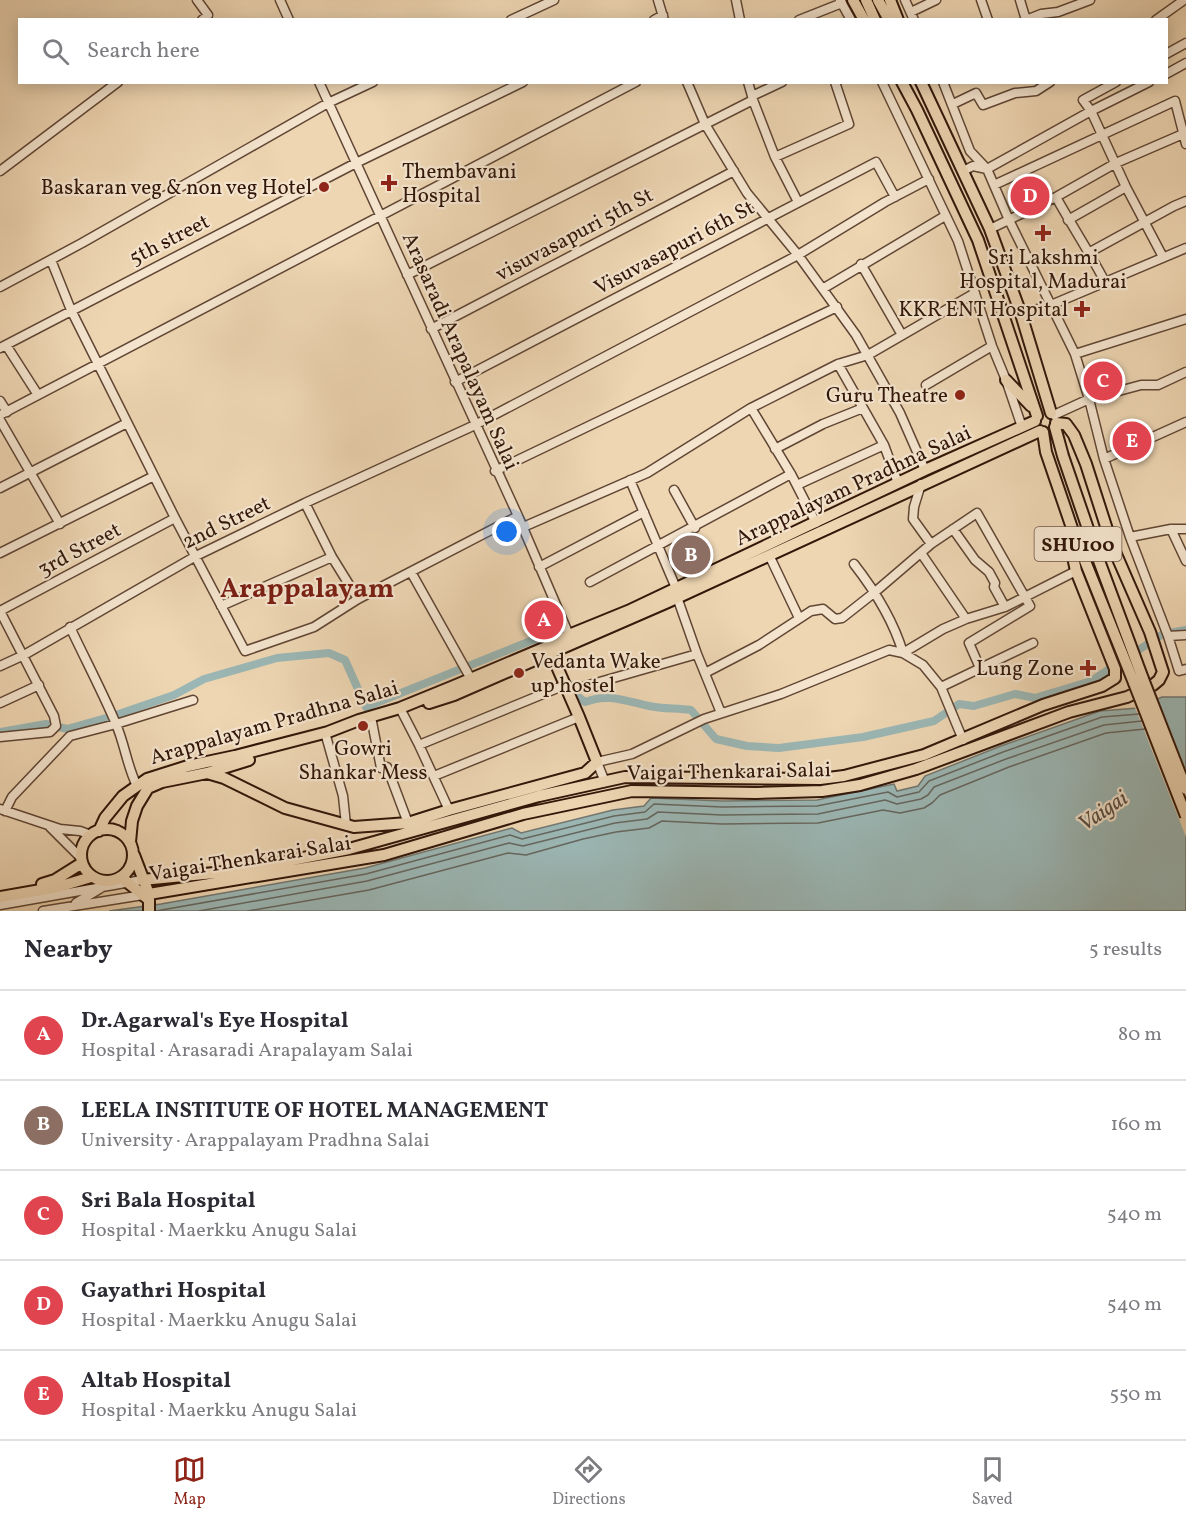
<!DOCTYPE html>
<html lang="en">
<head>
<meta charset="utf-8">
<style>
	:root { --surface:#fff; --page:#f7f7f7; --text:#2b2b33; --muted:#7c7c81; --line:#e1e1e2; --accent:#8f2418 }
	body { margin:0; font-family:Vollkorn,serif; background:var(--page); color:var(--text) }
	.you { position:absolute; left:507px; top:532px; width:21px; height:21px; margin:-15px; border:4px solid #fff; border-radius:50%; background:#1a73e8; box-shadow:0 0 0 9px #1a73e833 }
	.badge { display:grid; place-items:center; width:39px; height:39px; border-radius:50%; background:var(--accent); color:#fff; font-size:20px; font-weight:700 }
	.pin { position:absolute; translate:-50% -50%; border:3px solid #fff; box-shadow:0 2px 6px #0006 }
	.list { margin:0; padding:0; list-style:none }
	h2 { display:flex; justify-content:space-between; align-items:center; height:78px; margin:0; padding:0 24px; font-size:26px }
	h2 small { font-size:20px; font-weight:400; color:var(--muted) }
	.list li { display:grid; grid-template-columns:39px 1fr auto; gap:18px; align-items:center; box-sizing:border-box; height:90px; padding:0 24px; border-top:2px solid var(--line) }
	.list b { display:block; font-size:22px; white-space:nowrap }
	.list p { margin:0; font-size:20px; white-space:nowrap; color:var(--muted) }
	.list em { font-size:20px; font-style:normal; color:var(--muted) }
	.icon { flex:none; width:33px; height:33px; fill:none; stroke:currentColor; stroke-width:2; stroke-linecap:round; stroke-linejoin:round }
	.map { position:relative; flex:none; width:1186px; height:911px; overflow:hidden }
	.search { position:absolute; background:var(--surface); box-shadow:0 3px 15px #0003; left:18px; right:18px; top:18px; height:66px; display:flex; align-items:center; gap:15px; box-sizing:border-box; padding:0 21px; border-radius:0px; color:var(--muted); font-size:22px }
	.sheet { height:528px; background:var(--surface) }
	nav { display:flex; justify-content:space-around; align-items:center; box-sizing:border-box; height:84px; border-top:2px solid var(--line); background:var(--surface); font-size:16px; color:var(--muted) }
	nav a { display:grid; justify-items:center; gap:3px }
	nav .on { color:var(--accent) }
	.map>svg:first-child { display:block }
	.water { fill:#9bb7b5; stroke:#717770; stroke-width:1.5 }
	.pier { fill:#eed6b3 }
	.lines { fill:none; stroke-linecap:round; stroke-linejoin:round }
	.shore { stroke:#66665f; stroke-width:1.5 }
	.canal { stroke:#9bb7b5; stroke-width:8 }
	.minor-casing { stroke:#604634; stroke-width:11 }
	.major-casing { stroke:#311609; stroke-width:14 }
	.minor { stroke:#f4e4ce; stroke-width:8 }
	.major { stroke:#eed6b3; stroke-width:10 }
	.major-bridge-casing { stroke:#311609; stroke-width:14; stroke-linecap:butt }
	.major-bridge { stroke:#eed6b3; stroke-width:10 }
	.poi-dot { fill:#8f2418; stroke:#f4e4ce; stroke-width:2 }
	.labels { text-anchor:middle; stroke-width:4.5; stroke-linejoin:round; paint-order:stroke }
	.shield { fill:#f4e4ce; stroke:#6c5444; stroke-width:1.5 }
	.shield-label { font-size:20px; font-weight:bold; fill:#311609 }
	.poi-label { font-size:21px; fill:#311609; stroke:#f4e4ce; text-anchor:end }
	.street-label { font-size:21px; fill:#311609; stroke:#f4e4ce }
	.water-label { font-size:22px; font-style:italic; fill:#564e45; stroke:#f4e4ce }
	.district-label { font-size:27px; font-weight:bold; fill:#7a1f14; stroke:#f4e4ce }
</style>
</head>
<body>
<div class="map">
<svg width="1186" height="911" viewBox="0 0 1186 911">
	<rect width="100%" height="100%" fill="#eed6b3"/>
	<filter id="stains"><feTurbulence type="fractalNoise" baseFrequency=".00333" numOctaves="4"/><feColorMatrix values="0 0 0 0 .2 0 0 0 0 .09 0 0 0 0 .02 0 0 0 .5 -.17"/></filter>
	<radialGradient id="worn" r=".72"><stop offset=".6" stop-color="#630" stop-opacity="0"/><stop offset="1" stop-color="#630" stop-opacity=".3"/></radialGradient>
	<path class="water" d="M1162 697H1186V911H109L161 904 365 868 512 828 521 833 613 810 644 806 651 798 722 801 817 800 894 784 897 791 918 786 925 776 1001 746 1100 711 1138 708Z"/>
	<path class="pier" d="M1157 696 1186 770V837L1134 705Z"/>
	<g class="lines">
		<path class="shore" d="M156 911 366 874 510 835 522 839 614 816 645 812 654 804 722 807 817 806 888 792 897 797 919 792 929 781 1003 752 1102 717 1139 714
			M199 911 367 881 509 843 523 846 615 823 647 819 658 812 722 815 818 814 885 800 897 804 921 799 928 795 934 787 1006 759 1104 725 1142 721
			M248 911 369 890 508 853 526 855 583 839 616 832 649 828 662 821 722 824 818 823 883 810 900 813 924 808 932 803 940 795 1009 767 1106 733 1145 729"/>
		<path class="canal" d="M570 685 573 693 585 702C608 693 625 701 649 706 662 709 677 708 691 710L716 739 747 746 779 748 863 737 934 721 959 704 974 706 1015 694 1035 698 1091 681 1163 634 1186 630
			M0 732 46 724 67 729 113 716 174 695 204 679 277 658 329 653 345 660 366 707 548 634 554 648"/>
		<defs>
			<path id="minor" d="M197 0 208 15 202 20
				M280 0 289 20
				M658 0 664 20
				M736 0 740 20
				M840 0 851 20
				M905 0 914 20
				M981 0 988 20
				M1020 0 1026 20
				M911 12 936 0
				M511 20 554 0
				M654 20 663 15
				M799 20 842 3
				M1026 20 1041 14 1058 12 1090 0
				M1156 20 1184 0
				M1166 54 1186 43
				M1166 74 1186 63
				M319 82 518 516 569 635
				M687 82 705 124 747 193 798 255 856 335 900 413 925 470
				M748 82 752 96
				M882 82 958 241 992 346 1006 380 1022 427
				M943 82 970 151 987 169 1009 220 1075 354 1089 399 1104 459 1130 537 1168 636 1179 671 1186 669
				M1116 82 1083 100 1091 111 1126 187 1163 257
				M753 100 775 157 849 124 835 82
				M953 104 976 93 983 105 1015 93 1036 91 1050 82
				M775 157 798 202
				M0 171 118 82
				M963 171 973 166 987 169 1091 111 1149 82
				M994 185 1175 101 1186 144
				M1056 197C1072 226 1090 253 1105 282
				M1068 220 1126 187
				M990 229 1056 197 1116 163 1183 134
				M1090 252 1174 206 1186 201
				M51 260 71 310 175 518 245 651 314 627 358 599 518 516
				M861 264 902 335
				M407 275 753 100 752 96 782 82
				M0 287 82 243 328 103 373 82
				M824 288 945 216
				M1021 314 1051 305 1186 248
				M431 329 734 171
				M6 345 38 395
				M0 348 356 163 523 82
				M1075 354 1186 319
				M838 364 884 445 898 483
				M455 382 876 162 895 197
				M926 385 992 346
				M0 401 7 412
				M751 408 791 474 816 523
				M0 415 636 82
				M1054 415 1089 399 1141 385H1158L1186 372
				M0 420 60 524
				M775 449 823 424 863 408
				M1104 459 1186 422
				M495 471 837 307
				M630 480 676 588
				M921 484 914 507 913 519 931 544
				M797 485 884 445
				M0 488 127 423
				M674 490 695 528
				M305 503 332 557 358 599
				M521 528 647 473 751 408 838 364 868 355 975 293
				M953 529 975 560 989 572 995 583 994 587 1005 607
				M1171 529 1186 561
				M1130 537 1171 529H1186
				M0 553 154 476
				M921 553 966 619
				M769 555 799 618
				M854 564C875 591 893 619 903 653L923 665 941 687 963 740
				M539 567 644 512
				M411 572 471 679
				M590 582 791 474
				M677 597 697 654 721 713
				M221 606 332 557
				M0 611 175 518
				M70 627C85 659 102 691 116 724 125 745 127 766 137 786
				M1168 636 1186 635
				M0 666 24 655 196 556 305 503 475 425 798 255 885 202 929 179
				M705 673 759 645 811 611 823 609 835 619 842 618 875 592 931 544 977 513 1030 606 969 643 980 668
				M941 687 1033 643
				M568 691 697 654
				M0 703 39 685
				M402 712 419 745 449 810
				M372 722 381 768 387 767 408 823
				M326 736 343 796 346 825
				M0 737 50 732 56 726 54 716 0 611
				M419 745 565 685
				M434 776 579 717
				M605 782 597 762 632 754 704 719 781 694 889 650 903 653 943 629 966 619 1005 607 1076 571
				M0 809 60 829 80 831 91 835
				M5 811 12 797 70 736 116 724 193 700
				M50 827 81 858
				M76 903 101 888
				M0 905 142 880
				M43 911 143 895"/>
			<path id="major" d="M853 0 864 20
				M866 0 875 20
				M878 0 889 20
				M890 0 898 20
				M902 82 917 110 978 240 1037 416
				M921 82 990 229 1021 314 1051 413
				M1006 380 1031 406
				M1055 427 1063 456 1098 558 1143 679
				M1043 432 1046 452 1073 531 1134 683
				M429 703 454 695 668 602 1040 431
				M207 773 249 760
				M81 855a26 26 0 1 1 52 0a26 26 0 1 1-52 0Z
				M99 831 105 818 123 796 147 779 188 766 235 756 328 732 359 720 400 708 454 686 546 647 569 635 628 611 925 470 1035 421
				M130 842 132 821 137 806 148 788 162 782 207 773 224 778 285 808 354 827 408 823 449 810 585 773 597 762 579 717 551 653
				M134 855 149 894V911
				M121 877 148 899
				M142 880 235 871 349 849 539 796 625 777 820 779 844 776 924 755 1043 705 1102 686 1115 678V669L1076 571 1073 557V531
				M42 884 55 880 82 863
				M143 895 384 855 523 814 632 791 756 793 822 791 860 785 916 769 1069 712 1127 697 1153 685 1159 680 1163 672 1150 632 1112 545 1086 464 1074 435 1066 424 1056 423
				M0 897 58 887 91 877"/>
		</defs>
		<use href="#minor" class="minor-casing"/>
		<use href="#major" class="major-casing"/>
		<use href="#minor" class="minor"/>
		<use href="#major" class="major"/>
		<defs>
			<path id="major-bridge" d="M1143 679 1186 789
				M1134 683 1186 816"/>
		</defs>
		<use href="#major-bridge" class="major-bridge-casing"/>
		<use href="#major-bridge" class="major-bridge"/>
	</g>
	<g class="poi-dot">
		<path d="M386 174h6v6h6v6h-6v6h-6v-6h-6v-6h6z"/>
		<circle cx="324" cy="187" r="6"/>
		<path d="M1040 224h6v6h6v6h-6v6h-6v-6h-6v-6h6z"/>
		<path d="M1079 300h6v6h6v6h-6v6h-6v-6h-6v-6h6z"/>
		<circle cx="960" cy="395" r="6"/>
		<path d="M1085 659h6v6h6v6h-6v6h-6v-6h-6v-6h6z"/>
		<circle cx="519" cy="673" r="6"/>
		<circle cx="363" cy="726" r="6"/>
	</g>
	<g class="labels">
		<rect class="shield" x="1034.5" y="527" width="87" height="34" rx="4.5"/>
		<g class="shield-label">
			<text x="1078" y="551">SHU100</text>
		</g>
		<g class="poi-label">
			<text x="402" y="178" text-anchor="start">Thembavani<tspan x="402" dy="24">Hospital</tspan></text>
			<text x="312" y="194">Baskaran veg &amp; non veg Hotel</text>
			<text x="1043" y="264" text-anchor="middle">Sri Lakshmi<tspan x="1043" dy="24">Hospital, Madurai</tspan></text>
			<text x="1068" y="316">KKR ENT Hospital</text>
			<text x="948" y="402">Guru Theatre</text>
			<text x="531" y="668" text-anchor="start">Vedanta Wake<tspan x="531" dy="24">up hostel</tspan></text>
			<text x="1074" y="675">Lung Zone</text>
			<text x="363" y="755" text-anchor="middle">Gowri<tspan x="363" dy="24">Shankar Mess</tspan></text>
		</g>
		<g class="street-label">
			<text transform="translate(574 234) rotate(-28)" y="7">visuvasapuri 5th St</text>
			<text transform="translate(169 239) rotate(-27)" y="7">5th street</text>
			<text transform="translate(674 247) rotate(-28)" y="7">Visuvasapuri 6th St</text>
			<text transform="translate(461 351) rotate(66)" y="7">Arasaradi Arapalayam Salai</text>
			<text transform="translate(853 485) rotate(-25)" y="7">Arappalayam Pradhna Salai</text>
			<text transform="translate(226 522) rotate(-26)" y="7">2nd Street</text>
			<text transform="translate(79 549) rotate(-28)" y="7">3rd Street</text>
			<text transform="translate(274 722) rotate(-16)" y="7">Arappalayam Pradhna Salai</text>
			<text transform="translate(729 771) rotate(-1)" y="7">Vaigai Thenkarai Salai</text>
			<text transform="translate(250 858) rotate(-9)" y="7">Vaigai Thenkarai Salai</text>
		</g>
		<g class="water-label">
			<text transform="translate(1102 810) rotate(-34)" y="8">Vaigai</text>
		</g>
		<g class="district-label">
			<text x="307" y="597">Arappalayam</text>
		</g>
	</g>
	<rect width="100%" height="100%" filter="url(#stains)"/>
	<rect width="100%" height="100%" fill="url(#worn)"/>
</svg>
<div class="you"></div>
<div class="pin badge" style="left:544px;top:620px;background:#e0444e">A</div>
<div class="pin badge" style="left:691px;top:555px;background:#8d6e63">B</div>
<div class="pin badge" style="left:1103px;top:381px;background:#e0444e">C</div>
<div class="pin badge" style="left:1030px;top:196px;background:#e0444e">D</div>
<div class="pin badge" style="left:1132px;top:441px;background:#e0444e">E</div>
<div class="search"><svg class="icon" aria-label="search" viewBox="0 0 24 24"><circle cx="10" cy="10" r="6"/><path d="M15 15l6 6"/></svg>Search here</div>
</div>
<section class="sheet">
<h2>Nearby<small>5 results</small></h2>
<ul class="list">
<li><span class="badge" style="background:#e0444e">A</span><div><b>Dr.Agarwal's Eye Hospital</b><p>Hospital · Arasaradi Arapalayam Salai</p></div><em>80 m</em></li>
<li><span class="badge" style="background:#8d6e63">B</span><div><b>LEELA INSTITUTE OF HOTEL MANAGEMENT</b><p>University · Arappalayam Pradhna Salai</p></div><em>160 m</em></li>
<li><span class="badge" style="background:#e0444e">C</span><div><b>Sri Bala Hospital</b><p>Hospital · Maerkku Anugu Salai</p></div><em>540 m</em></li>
<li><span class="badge" style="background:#e0444e">D</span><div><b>Gayathri Hospital</b><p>Hospital · Maerkku Anugu Salai</p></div><em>540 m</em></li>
<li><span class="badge" style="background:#e0444e">E</span><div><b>Altab Hospital</b><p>Hospital · Maerkku Anugu Salai</p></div><em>550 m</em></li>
</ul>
</section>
<nav>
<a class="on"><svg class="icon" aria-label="map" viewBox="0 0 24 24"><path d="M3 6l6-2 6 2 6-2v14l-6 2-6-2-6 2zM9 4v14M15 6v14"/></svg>Map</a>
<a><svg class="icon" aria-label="directions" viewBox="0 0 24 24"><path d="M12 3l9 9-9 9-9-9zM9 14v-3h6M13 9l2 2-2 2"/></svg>Directions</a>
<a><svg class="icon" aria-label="saved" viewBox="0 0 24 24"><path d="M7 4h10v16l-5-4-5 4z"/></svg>Saved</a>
</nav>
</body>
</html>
